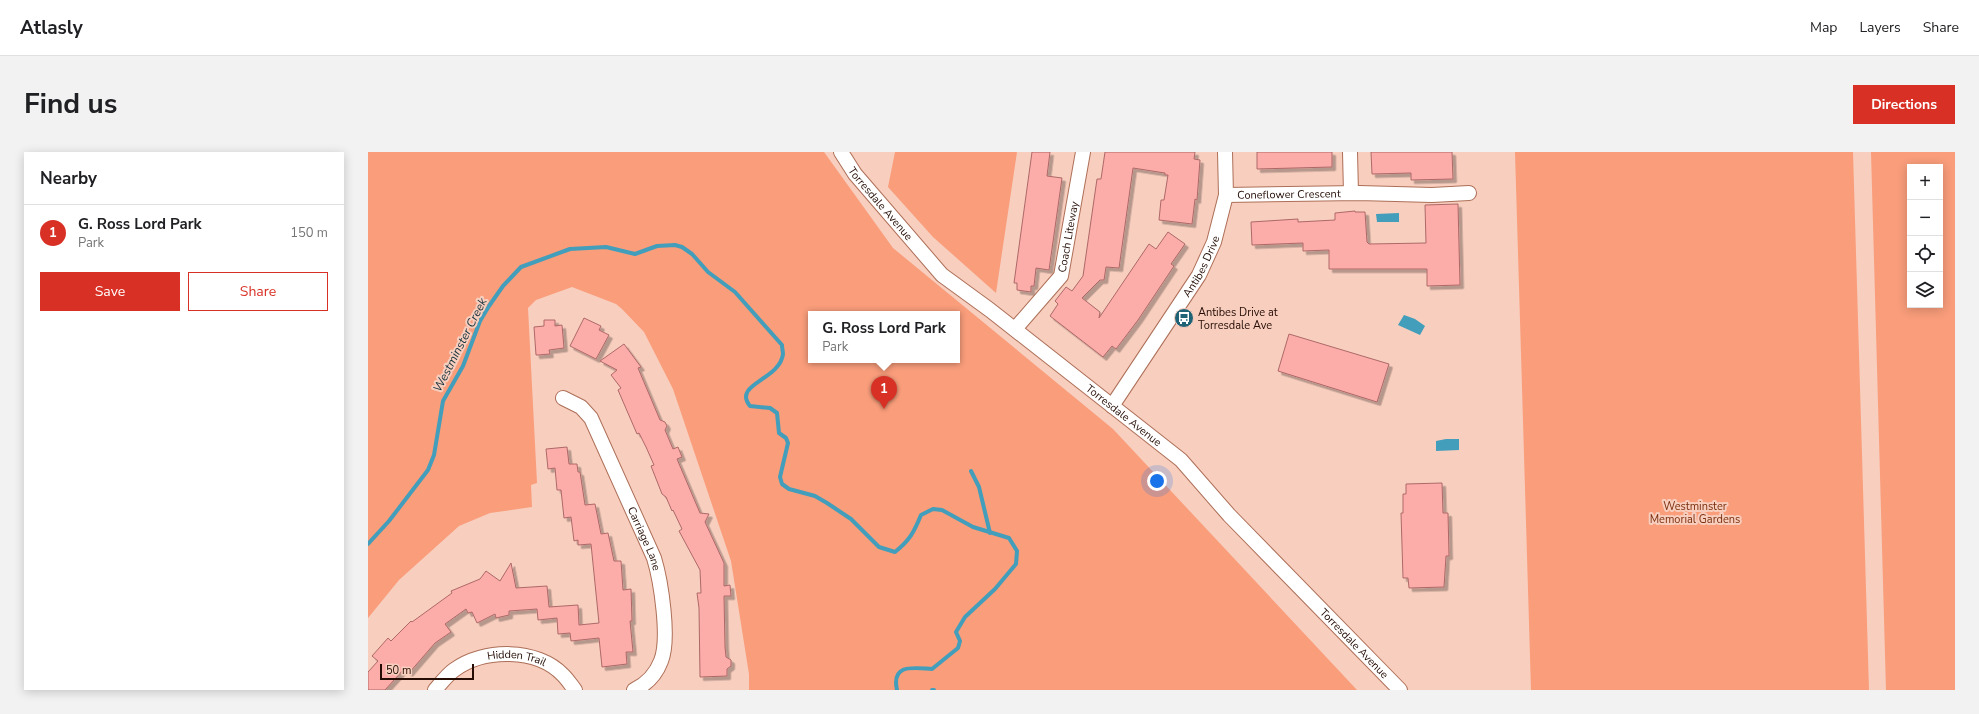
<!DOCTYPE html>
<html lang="en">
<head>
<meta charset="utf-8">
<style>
	:root { --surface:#fff; --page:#f2f2f2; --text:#202124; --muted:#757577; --line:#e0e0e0; --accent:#d93025 }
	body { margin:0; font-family:"Nunito Sans",sans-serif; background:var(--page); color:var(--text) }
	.controls { position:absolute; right:12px; top:12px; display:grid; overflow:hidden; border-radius:0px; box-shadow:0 2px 10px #0003 }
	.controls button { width:36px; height:36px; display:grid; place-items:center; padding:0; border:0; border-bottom:1px solid var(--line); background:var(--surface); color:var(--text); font:20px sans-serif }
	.scale { position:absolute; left:12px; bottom:10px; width:94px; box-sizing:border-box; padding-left:4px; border:2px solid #250d05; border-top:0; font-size:11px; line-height:14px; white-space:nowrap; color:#250d05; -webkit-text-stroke:3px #f8cebe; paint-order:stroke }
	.you { position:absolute; left:789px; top:329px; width:14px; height:14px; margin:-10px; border:3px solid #fff; border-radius:50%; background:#1a73e8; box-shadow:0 0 0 6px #1a73e833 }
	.badge { display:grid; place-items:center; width:26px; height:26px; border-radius:50%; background:var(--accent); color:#fff; font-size:13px; font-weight:700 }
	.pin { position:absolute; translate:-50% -33px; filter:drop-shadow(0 1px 2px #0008) }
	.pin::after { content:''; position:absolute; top:21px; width:14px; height:12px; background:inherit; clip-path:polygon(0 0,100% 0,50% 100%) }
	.popup { position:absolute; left:440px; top:159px; width:152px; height:52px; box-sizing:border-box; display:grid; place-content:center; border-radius:0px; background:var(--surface); filter:drop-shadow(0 1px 3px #0005); font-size:13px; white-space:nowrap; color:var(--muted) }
	.popup b { font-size:15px; color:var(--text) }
	.popup::after { content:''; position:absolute; left:50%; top:100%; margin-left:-8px; border:8px solid transparent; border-top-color:var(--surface) }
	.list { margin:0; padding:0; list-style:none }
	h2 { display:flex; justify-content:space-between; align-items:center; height:52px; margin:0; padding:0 16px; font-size:17px }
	h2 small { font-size:13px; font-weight:400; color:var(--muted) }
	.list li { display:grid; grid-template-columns:26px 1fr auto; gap:12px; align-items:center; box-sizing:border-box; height:56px; padding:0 16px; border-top:1px solid var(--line) }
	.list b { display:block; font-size:15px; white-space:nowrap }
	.list p { margin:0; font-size:13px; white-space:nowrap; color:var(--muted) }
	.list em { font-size:13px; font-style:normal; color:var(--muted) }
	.actions { display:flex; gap:8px; padding:12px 16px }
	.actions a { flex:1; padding:9px 0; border:1px solid var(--accent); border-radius:0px; text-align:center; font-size:14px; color:var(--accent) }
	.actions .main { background:var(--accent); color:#fff }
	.icon { flex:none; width:22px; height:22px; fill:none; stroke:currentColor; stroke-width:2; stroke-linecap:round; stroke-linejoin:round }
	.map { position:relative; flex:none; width:1587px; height:538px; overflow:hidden; border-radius:0px }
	header { display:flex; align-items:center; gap:24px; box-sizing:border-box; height:56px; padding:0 20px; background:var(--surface); border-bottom:1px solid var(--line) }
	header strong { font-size:19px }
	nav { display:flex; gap:22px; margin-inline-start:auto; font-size:14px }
	.intro { display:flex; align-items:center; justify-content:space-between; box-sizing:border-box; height:96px; padding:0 24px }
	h1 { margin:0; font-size:28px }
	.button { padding:10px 18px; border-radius:0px; background:var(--accent); color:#fff; font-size:14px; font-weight:700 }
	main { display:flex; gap:24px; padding:0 24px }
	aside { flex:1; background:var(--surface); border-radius:0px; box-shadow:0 2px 10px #0003 }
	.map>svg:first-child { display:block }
	.green { fill:#f99d7b; fill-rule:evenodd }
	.water { fill:#429eba }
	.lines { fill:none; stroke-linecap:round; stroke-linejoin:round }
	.stream { stroke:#429eba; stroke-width:4 }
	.building { fill:#fcaca9; stroke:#ad6968; filter:url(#shadow) }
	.minor-casing { stroke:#ad6f58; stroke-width:16 }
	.minor { stroke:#fff; stroke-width:14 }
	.labels { text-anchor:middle; stroke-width:4; stroke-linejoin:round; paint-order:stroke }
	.street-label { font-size:11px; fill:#250d05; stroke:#f8cebe }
	.poi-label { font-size:11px; fill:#250d05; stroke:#f8cebe; text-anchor:start }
	.park-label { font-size:11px; fill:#7b300f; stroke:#f8cebe }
	.water-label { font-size:12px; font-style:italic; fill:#17333c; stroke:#f8cebe }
</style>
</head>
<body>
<header>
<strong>Atlasly</strong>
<nav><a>Map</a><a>Layers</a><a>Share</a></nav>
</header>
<div class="intro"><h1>Find us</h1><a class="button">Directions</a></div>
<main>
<aside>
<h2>Nearby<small></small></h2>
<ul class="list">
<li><span class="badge">1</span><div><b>G. Ross Lord Park</b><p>Park</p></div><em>150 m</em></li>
</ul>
<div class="actions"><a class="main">Save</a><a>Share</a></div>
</aside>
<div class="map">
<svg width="1587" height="538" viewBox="0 0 1587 538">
	<defs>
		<filter id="shadow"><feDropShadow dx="3.5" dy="3.5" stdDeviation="0" flood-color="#0004"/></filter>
	</defs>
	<rect width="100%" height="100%" fill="#f8cebe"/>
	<path class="green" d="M0 0H456L525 96 745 277 989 538H381V522L363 409 305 237 276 180 254 157 248 152 204 135 168 148 160 156 169 331 163 333 164 355 122 361 91 374 31 428 0 466ZM443 162H589V208H443Z
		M527 0H649L628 141 565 85 520 35Z
		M1147 0H1485L1501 538H1163Z
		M1503 0H1587V538H1518ZM1542 15H1572V153H1542Z"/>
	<path class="water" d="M1031 61V70H1009L1008 62Z
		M1036 163 1047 167 1057 174 1052 183 1030 173Z
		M1078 287H1091V298L1068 299V289Z"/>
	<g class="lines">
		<path class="stream" d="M603 319 611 335 622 381
			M0 392 21 369 60 318 66 303 75 249 95 214 112 169 121 154 135 134 153 115 202 97 238 95 267 102 289 94 307 93 314 95 324 102 340 120 367 140 414 193C414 196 415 200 415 202 412 228 364 232 382 254L402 256 409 261 411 281 418 286 420 291 412 325 414 332 421 337 447 344 459 351 483 367 511 395 527 400C542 388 546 380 553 363L565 357 574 358 605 375 641 386 649 399 648 412 627 437 597 465 588 480 592 489 590 496 564 517C546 516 523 511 529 538
			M564 538H566"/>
	</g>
	<path class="building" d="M664 0H682L679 24 694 26 681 118 668 116 666 134H663V140L649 138V131H646Z
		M737 0H827L826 7 832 8 829 48 827 47 824 72 791 68 793 48H796L800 23H797V21L765 16 751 116 738 115 736 128H732L714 146 732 160 731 166 781 92 788 97 800 80 817 92 803 112 806 114 770 168 748 197 744 194 735 205 682 164 690 152 687 149 698 135 704 139 715 124 729 27H733Z
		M889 0H964V15L889 17Z
		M1003 0H1084L1085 27 1043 28V21L1004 22Z
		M1090 52 1092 133 1059 134V117H961V98L935 99V91L884 93 883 70 930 67V70L967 68V61L987 59V60H997L999 90 1001 92 1058 91 1057 53Z
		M216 166 233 174 231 178 241 183 228 207 202 194Z
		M176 168H187V174L194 173 196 196 181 198 182 202 170 203H168L166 175 176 174Z
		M921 182 1021 212 1009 250 910 219Z
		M256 192 273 215 270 216 292 268 297 270 299 274 297 278 305 297 310 295 314 305 309 307 332 361 341 362 337 370 356 411V434L362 433 363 444H356L357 495 358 505 363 508V514L359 517V524L332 525 331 456 329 441H333L332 418 311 379 314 377 305 358 304 359 298 345 294 342 283 314 286 313 278 295 271 281 269 282 250 238 253 236 243 223 249 218 232 209Z
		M199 295 201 312H209L210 320H212L217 353 227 352 233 382 240 381 246 409H253L255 438 263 437 264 469H262L265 500H258L259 512 234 515 231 486 203 489 202 481 190 482 189 466 170 468 169 457 141 459V463L128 466 127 462 109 471 104 460 100 461 98 457 77 472 83 480 67 491 41 521 36 517 17 538H0V520L10 509 4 504 20 486 23 489 43 469 44 470 84 441 83 439 112 427 118 419 132 429 143 411 148 436 179 434 181 455 210 453 211 473 231 471 223 392 210 393V388L206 389 203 365 196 366 193 338H189L187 316 180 317 178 297Z
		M1074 331 1075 361H1080L1081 404H1078L1076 435 1041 436 1040 426H1035L1033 361H1035V342H1038V332Z"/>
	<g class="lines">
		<defs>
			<g id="minor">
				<path id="s1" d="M473 0 487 22 574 123 622 158 813 308 861 363 1032 538"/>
				<path d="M982 0 983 41"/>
				<path id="s2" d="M858 43 991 41 1064 43 1101 41"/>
				<path id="s3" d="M647 177 693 124 715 0"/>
				<path id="s4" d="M195 246 213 255 223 266 286 406C293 429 302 487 293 509 288 522 279 532 266 538"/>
				<path id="s5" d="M744 254 831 123 846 90 858 43 857 0"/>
				<path id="s6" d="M67 538C73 531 79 523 86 518 116 496 169 496 195 523 200 528 203 533 207 538"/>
			</g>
		</defs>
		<use href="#minor" class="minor-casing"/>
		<use href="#minor" class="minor"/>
	</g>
	<defs>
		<symbol id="bus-disc" viewBox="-11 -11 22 22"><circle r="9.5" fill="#216376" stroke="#f8cebe"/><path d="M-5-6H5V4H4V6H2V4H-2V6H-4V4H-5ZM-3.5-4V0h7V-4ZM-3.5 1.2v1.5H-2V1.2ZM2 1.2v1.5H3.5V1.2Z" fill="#fff"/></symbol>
	</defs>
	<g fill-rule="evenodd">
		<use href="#bus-disc" x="805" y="155" width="22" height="22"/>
	</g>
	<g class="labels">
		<g class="street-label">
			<text dy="4" stroke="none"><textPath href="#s2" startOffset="63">Coneflower Crescent</textPath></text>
			<text dy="4" stroke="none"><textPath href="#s1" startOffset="65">Torresdale Avenue</textPath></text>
			<text dy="4" stroke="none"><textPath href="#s3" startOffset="110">Coach Liteway</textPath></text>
			<text dy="4" stroke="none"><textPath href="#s5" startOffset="166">Antibes Drive</textPath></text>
			<text dy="4" stroke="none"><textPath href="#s1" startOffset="389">Torresdale Avenue</textPath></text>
			<text dy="4" stroke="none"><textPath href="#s4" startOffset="167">Carriage Lane</textPath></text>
			<text dy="4" stroke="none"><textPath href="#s1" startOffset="714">Torresdale Avenue</textPath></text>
			<text dy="4" stroke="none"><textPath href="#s6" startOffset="94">Hidden Trail</textPath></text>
		</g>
		<g class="poi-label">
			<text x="830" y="164">Antibes Drive at<tspan x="830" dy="13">Torresdale Ave</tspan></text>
		</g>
		<g class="park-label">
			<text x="1327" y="358">Westminster<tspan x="1327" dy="13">Memorial Gardens</tspan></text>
		</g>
		<g class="water-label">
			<text transform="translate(92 193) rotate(-63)" y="4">Westminster Creek</text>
		</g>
	</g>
</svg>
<div class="controls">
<button>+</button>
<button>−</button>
<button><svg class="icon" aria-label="locate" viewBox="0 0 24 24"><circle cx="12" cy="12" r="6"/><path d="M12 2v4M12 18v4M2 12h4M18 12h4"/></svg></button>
<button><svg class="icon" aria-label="layers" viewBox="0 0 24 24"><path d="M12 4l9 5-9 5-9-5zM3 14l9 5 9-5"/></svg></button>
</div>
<div class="scale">50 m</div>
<div class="you"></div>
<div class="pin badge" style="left:516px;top:257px">1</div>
<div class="popup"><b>G. Ross Lord Park</b>Park</div>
</div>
</main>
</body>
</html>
